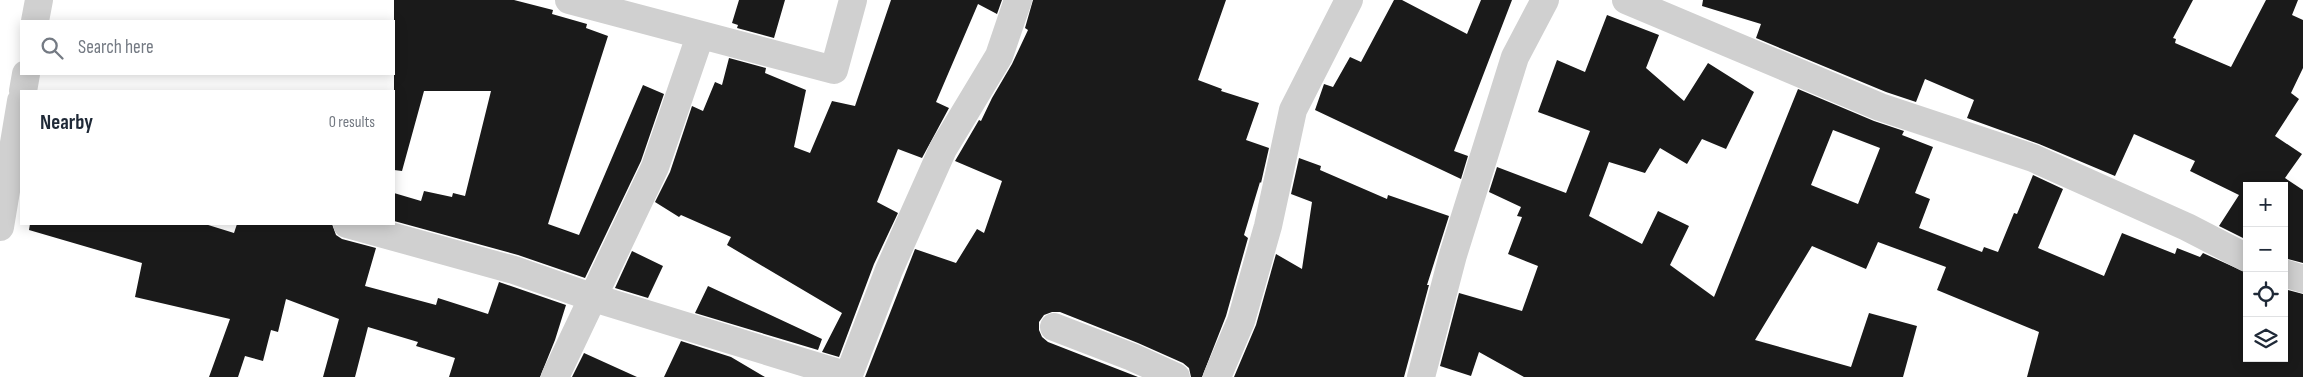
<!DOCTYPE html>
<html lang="en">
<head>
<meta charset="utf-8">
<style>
	:root { --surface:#fff; --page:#f2f2f3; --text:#1f2937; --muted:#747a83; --line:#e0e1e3 }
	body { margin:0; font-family:"Sofia Sans Condensed",sans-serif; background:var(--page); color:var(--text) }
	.controls { position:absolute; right:15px; bottom:15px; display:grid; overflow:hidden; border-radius:0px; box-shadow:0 2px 12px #0003 }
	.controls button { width:45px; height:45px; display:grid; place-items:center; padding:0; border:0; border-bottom:1px solid var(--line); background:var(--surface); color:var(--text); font:25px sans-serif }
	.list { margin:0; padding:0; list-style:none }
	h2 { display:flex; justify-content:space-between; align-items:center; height:65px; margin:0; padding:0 20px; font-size:21px }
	h2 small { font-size:16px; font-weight:400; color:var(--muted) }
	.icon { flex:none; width:28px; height:28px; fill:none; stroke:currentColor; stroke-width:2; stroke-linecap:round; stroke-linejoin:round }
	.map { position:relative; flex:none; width:2303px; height:377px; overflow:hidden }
	.search { position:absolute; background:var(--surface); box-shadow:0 2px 12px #0003; left:20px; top:20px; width:375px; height:55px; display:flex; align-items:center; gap:12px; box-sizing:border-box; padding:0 18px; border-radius:0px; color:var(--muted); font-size:19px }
	.panel { position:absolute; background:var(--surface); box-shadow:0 2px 12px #0003; left:20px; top:90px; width:375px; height:135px; border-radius:0px }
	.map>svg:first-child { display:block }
	.building { fill:#1a1a1a; fill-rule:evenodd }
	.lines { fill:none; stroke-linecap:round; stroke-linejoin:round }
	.minor { stroke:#d0d0d0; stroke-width:28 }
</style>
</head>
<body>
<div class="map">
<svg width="2303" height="377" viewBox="0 0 2303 377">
	<rect width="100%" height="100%" fill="#fff"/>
	<path class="building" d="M394 0H514L553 10 552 14 587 24 586 28 608 36 548 224 579 235 643 85 664 94 641 161 585 278 518 255 394 221V193L421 201 424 191 452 197 453 193 465 196 491 91H424L402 171 394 170Z
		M739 0H785L774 38 737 28 738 25 732 23Z
		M891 0H1002L997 14 978 4 936 102 949 108 922 158 898 149 877 202 898 213 874 264 839 357 822 352 842 313 727 245 731 237 681 215 679 217 655 202 670 172 692 106 703 111 715 82 722 85 729 58 766 68 765 73 806 90 794 147 810 153 832 101 855 106Z
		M1033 0H1226L1198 80 1222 89 1221 91 1259 103 1246 140 1269 148 1261 183 1260 182 1244 235 1248 238 1226 316 1202 377H1191L1189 368 1183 363 1138 343 1060 312H1052L1044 315 1039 322V330L1042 337 1048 342 1138 377H865L915 249 956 263 977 229 984 233 1002 181 955 161 979 120 981 121 992 98 1012 64 1028 30 1025 28Z
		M1394 0H1402L1467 34 1481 0H1512L1454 151 1468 156 1461 179 1315 110 1324 84 1333 87 1350 57 1361 62Z
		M1703 0H2193L2173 38 2176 39 2175 43 2231 67 2266 0H2298L2292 15 2303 20V68L2291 93 2299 99 2275 136 2302 154 2285 178 2303 190V263L2284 258V186H2247V240L2219 226 2239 195 2190 171 2195 161 2134 134 2115 176 2039 144 1967 118 1974 100 1925 79 1916 102 1886 92 1756 38 1761 24 1702 6Z
		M1607 15 1659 35 1646 68 1684 101 1708 63 1754 92 1726 149 1702 139 1687 164 1660 148 1645 173 1609 162 1589 216 1642 244 1658 211 1689 226 1670 265 1714 297 1798 89 1874 121 1904 131 1902 135 1933 147 1915 193 1930 199 1919 228 1982 252 1984 247 1998 252 2014 213 2017 214 2033 175 2063 189 2038 248 2104 276 2122 233 2175 254 2177 248 2200 257 2203 253 2247 273V358H2284V289L2303 294V377H2027L2039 332 1937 290 1946 267 1878 242 1866 269 1812 246 1755 340 1851 367 1869 313 1917 326 1903 377H1524L1479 352 1471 376 1440 366 1459 293 1522 311 1538 266 1508 254 1522 217 1517 216 1521 207 1489 192 1497 167 1566 193 1590 131 1538 112 1557 60 1585 72ZM1833 130 1880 148 1858 204 1811 185Z
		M1299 158 1321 166 1320 170 1387 199 1388 195 1449 216 1427 285H1429L1404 377H1234L1256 325 1276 254 1302 269 1312 202 1291 194Z
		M30 224H205L234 233 237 224H332L336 235 342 239 376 248 365 286 436 305 438 298 488 314 499 282 566 305 555 340 540 377H449L455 358 416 346 418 342 368 327 355 377H323L339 319 286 299 278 332 271 330 263 361 245 356 238 377H209L230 319 135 297 142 263 29 230Z
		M632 251 663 266 648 298 615 288Z
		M708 286 822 339 818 350 695 313Z
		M681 341 731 357 765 377H664Z
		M584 353 637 377H572Z"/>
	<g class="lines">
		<path class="minor" d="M569 0 834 70 853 0
			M1626 0 1880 107 2033 158 2187 227 2247 258
			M35 21 39 0
			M23 91 26 74
			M347 224 514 270 594 298 848 376
			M0 227 21 101
			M2284 273 2303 279
			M1054 327 1132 357 1176 377
			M555 377 655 167 700 36
			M848 377 889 270 943 149 999 56 1018 0
			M1217 377 1241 321 1268 226 1293 110 1349 0
			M1421 377 1453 255 1515 57 1545 0"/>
	</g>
</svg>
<div class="controls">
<button>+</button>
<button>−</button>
<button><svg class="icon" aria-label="locate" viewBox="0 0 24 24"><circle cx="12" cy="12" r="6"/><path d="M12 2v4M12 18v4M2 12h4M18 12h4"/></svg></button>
<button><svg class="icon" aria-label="layers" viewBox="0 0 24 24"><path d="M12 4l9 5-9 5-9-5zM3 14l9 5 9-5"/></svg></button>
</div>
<div class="search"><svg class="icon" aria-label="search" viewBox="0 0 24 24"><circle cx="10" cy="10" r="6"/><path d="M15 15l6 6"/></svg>Search here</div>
<section class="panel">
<h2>Nearby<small>0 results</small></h2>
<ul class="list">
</ul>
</section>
</div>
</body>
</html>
